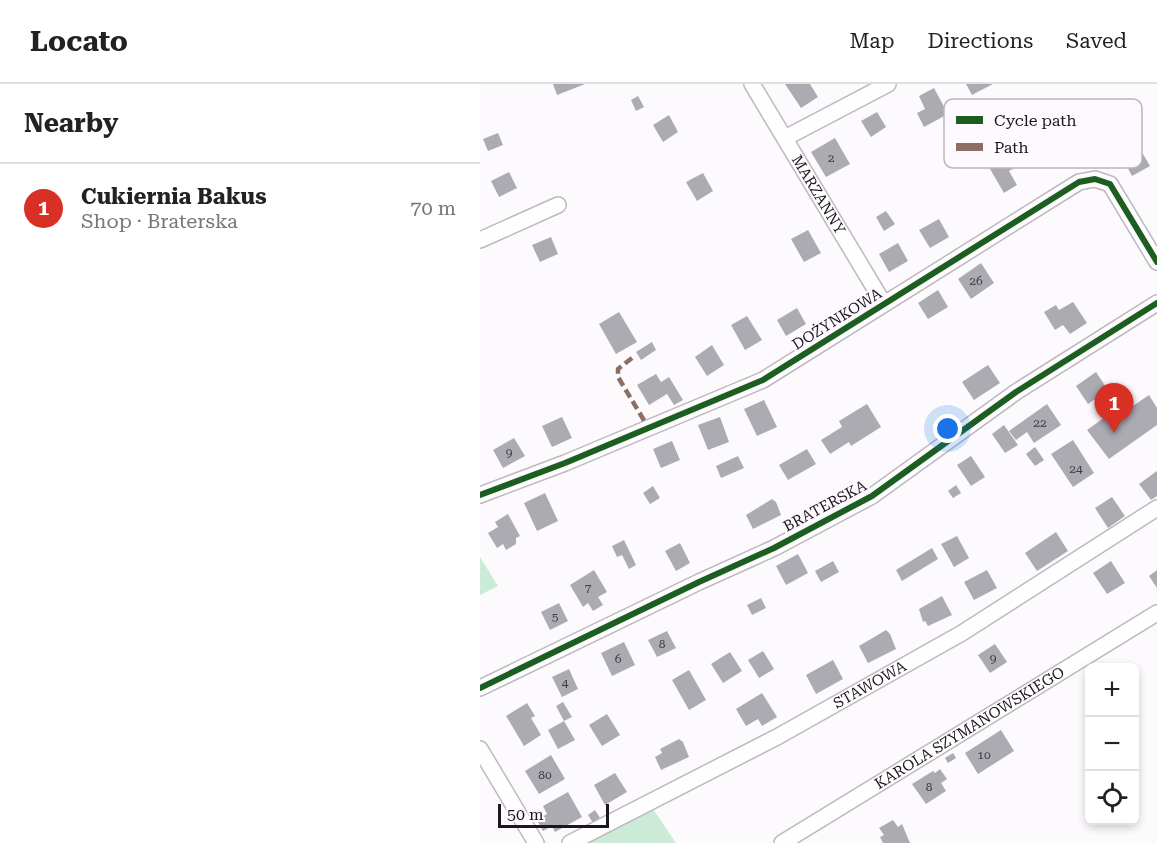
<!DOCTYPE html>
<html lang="en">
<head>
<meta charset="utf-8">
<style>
	:root { --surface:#fff; --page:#f2f2f2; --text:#222; --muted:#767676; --line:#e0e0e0; --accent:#d93025 }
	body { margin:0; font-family:"Roboto Serif",serif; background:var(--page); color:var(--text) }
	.controls { position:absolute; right:18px; bottom:18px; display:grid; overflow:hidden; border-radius:9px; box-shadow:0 3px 9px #0003 }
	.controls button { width:54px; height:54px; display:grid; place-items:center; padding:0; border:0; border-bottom:2px solid var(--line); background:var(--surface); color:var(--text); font:30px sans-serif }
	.scale { position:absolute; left:18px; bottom:15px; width:111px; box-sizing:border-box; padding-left:6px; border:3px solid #1e161f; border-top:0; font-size:16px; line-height:21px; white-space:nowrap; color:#1e161f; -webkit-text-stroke:4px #fdf9fe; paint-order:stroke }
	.you { position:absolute; left:468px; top:345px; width:21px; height:21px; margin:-15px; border:4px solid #fff; border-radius:50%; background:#1a73e8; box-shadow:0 0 0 9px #1a73e833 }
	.badge { display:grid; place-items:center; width:39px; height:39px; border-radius:50%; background:var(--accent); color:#fff; font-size:20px; font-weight:700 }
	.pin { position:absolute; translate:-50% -50px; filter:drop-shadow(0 2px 3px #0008) }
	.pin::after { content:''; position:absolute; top:32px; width:21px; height:18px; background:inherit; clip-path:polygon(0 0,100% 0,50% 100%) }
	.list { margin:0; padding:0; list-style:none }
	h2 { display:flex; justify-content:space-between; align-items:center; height:78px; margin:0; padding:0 24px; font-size:26px }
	h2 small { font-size:20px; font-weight:400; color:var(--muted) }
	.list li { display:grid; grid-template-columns:39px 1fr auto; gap:18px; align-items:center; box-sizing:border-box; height:90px; padding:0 24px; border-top:2px solid var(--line) }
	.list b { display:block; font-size:22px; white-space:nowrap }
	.list p { margin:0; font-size:20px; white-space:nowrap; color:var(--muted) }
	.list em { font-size:20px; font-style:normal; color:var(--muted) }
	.icon { flex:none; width:33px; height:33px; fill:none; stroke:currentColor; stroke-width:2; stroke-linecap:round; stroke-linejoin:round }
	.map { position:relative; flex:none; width:677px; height:759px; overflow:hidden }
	header { display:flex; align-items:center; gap:36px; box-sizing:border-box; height:84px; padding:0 30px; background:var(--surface); border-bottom:2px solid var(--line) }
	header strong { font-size:28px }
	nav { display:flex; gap:33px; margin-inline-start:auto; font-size:21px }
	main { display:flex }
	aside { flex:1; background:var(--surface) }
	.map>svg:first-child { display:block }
	.green { fill:#cbead7 }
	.building { fill:#adabb2 }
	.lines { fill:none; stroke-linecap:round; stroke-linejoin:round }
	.minor-casing { stroke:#bdb9be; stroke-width:18 }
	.minor { stroke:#fffeff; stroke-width:15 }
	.quiet { stroke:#8d6e63; stroke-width:4.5; stroke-dasharray:9 4.5; stroke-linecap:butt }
	.cycleway-casing { stroke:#fdf9fe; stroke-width:10 }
	.cycleway { stroke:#1b5e20; stroke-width:6 }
	.labels { text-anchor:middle; stroke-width:4.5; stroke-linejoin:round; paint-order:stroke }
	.number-label { font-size:12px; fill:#423b44 }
	.street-label { font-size:15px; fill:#1e161f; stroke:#fdf9fe }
	.key { fill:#fdf9fe; stroke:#bab5bb; stroke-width:1.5 }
	.key-label { font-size:16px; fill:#1e161f }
</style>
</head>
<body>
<header>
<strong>Locato</strong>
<nav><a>Map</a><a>Directions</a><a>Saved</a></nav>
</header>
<main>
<aside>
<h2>Nearby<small></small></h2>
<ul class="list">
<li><span class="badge">1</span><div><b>Cukiernia Bakus</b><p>Shop · Braterska</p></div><em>70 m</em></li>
</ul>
</aside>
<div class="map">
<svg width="677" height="759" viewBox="0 0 677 759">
	<rect width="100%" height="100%" fill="#fcfafd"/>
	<path class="green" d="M0 473 18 502 0 511Z
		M173 725 196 759H107Z"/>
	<path class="building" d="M73 0H105L77 11Z
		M305 0H330L338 13 321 24Z
		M486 0H513L492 11Z
		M454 4 468 30 444 43 437 29 445 25 439 12Z
		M158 12 164 23 156 27 151 16Z
		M397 28 406 43 391 53 381 37Z
		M189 31 198 48 183 58 173 41Z
		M18 49 23 61 8 67 3 55Z
		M355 54 370 80 346 93 331 68Z
		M533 62 543 79 529 87 537 101 524 109 506 78Z
		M660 65 670 82 652 92 643 75Z
		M29 88 37 104 19 113 11 97Z
		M223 89 233 107 217 117 206 98Z
		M406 127 415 140 404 147 396 133Z
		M459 135 469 153 450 164 439 146Z
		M328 146 341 169 324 178 311 155Z
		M71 153 78 170 60 178 52 161Z
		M418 159 428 177 409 188 399 170Z
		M501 179 514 199 491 215 478 195Z
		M458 206 468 223 448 235 438 219Z
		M593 218 607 239 590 250 583 241 575 246 564 228 576 221 579 226Z
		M317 224 326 240 306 252 297 236Z
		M139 228 157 258 136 270 119 240Z
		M267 232 282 256 265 266 251 241Z
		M172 258 176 266 161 276 156 268Z
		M232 261 244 281 227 292 215 273Z
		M508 281 520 299 494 316 482 298Z
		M616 288 628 306 608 320 596 302Z
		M176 290 181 298 189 293 203 316 194 321 187 310 169 321 157 301Z
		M669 311 677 324V341L629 375 607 346 639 323 644 328Z
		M284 316 297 343 277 352 264 325Z
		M387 320 401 343 371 362 369 358 350 370 341 356 362 343 359 337Z
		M567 320 581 341 554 359 547 348 536 356 529 347Z
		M82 333 92 354 72 363 62 342Z
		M240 333 249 358 228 366 218 341Z
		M524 341 538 361 525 369 512 350Z
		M34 354 45 372 23 384 13 366Z
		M593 356 614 389 593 403 571 370Z
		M192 357 200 376 181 384 173 365Z
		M555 363 564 376 555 382 546 370Z
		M327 365 336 380 308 396 299 381Z
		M258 372 264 384 241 394 236 382Z
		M491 372 505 393 491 402 477 381Z
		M677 387V412L671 416 659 400Z
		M476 401 481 409 473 414 468 407Z
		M173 402 180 414 170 420 163 409Z
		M65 409 78 437 57 447 44 419Z
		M632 413 645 432 628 444 615 424Z
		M292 415 296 418 301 431 273 445 266 431Z
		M28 430 40 452 36 454V460L26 466 23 460 17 464 8 449 18 443 15 438Z
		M576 448 588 467 557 487 545 469Z
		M477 452 489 474 474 483 461 460Z
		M144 456 156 481 149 485 142 471 137 473 132 462Z
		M200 459 210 479 196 487 185 467Z
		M452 464 458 475 422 497 416 486Z
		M318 470 328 489 306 501 296 482Z
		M353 477 359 488 341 498 335 487Z
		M631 477 645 499 627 510 613 489Z
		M114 486 127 508 118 513 123 521 113 527 108 519 103 523 90 501Z
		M507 486 517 504 494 516 484 498Z
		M677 486V504L669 492Z
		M462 512 472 531 448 542 445 537 443 538 439 525Z
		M281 514 286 524 272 531 267 521Z
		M79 519 88 537 70 546 61 528Z
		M406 546 410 550 416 565 388 579 379 562Z
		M187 547 196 564 177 573 168 556Z
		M144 558 155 581 132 592 121 569Z
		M515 560 527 578 510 589 498 571Z
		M283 567 294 585 279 594 268 576Z
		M250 568 262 587 243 599 231 580Z
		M353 576 363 595 336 610 326 591Z
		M89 585 98 605 82 613 72 593Z
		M209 586 226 616 209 626 192 596Z
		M282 609 297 633 282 642 278 635 266 642 256 625Z
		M83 618 92 633 84 637 76 622Z
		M47 619 55 632 51 634 61 651 44 662 26 632Z
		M127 630 140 651 122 662 109 641Z
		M84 637 95 656 78 665 68 646Z
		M521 646 534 667 498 690 485 669Z
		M199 655 203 658 209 673 181 686 175 673 182 669 180 665Z
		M473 669 476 674 468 679 465 674Z
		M71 671 85 695 59 710 45 687Z
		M460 685 467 695 461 699 466 707 446 720 432 700 453 687 455 689Z
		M135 689 147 708 125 721 114 701Z
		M88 708 102 733 75 748 72 742 63 747 57 736 67 730 63 722Z
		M115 726 122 737 115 742 108 731Z
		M413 736 418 743 422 740 430 759H403L400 753 404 751 399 744Z"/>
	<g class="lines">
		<defs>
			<g id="minor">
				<path id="s1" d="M272 0 404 220"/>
				<path d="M305 54 408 0"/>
				<path d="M0 156 78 121"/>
				<path d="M0 411 85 379 283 296 599 98 615 95 630 100 677 178"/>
				<path d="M0 604 219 498 294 464 392 412 536 308 677 219"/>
				<path d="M0 665 56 759"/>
				<path id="s2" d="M90 759 297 653 482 549 677 424"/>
				<path id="s3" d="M302 759 677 529"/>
			</g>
		</defs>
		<use href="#minor" class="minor-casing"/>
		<use href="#minor" class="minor"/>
		<path class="quiet" d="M152 274 138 285V293L168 343"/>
		<defs>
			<path id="cycleway" d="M0 411 85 379 283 296 599 98 615 95 630 100 677 178
				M0 604 219 498 294 464 392 412 536 308 677 219"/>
		</defs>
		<use href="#cycleway" class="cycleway-casing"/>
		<use href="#cycleway" class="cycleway"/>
	</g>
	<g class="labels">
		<g class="number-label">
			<text x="351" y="78">2</text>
			<text x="496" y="201">26</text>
			<text x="560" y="343">22</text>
			<text x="29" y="373">9</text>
			<text x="596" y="389">24</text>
			<text x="108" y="508">7</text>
			<text x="75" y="537">5</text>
			<text x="182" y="564">8</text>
			<text x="138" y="579">6</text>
			<text x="513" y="579">9</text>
			<text x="85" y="603">4</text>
			<text x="504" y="675">10</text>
			<text x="65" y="695">80</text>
			<text x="449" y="707">8</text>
		</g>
		<g class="street-label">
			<text dy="5" stroke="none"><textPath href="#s1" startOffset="129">MARZANNY</textPath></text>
			<text transform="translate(357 235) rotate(-32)" y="5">DOŻYNKOWA</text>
			<text transform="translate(345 422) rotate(-28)" y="5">BRATERSKA</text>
			<text dy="5" stroke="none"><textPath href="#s2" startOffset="339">STAWOWA</textPath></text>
			<text dy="5" stroke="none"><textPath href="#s3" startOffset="220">KAROLA SZYMANOWSKIEGO</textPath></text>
		</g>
	</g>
	<rect x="464" y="15" width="198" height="69" rx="9" class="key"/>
	<rect x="476" y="32" width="27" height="8" fill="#1b5e20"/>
	<rect x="476" y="59" width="27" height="8" fill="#8d6e63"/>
	<g class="key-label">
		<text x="514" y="42">Cycle path</text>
		<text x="514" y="69">Path</text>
	</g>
</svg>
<div class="controls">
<button>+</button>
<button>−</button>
<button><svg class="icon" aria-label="locate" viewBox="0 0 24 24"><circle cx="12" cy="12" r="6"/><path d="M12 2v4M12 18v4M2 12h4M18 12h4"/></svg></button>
</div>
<div class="scale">50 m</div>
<div class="you"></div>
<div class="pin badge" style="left:634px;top:349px">1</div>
</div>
</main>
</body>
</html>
